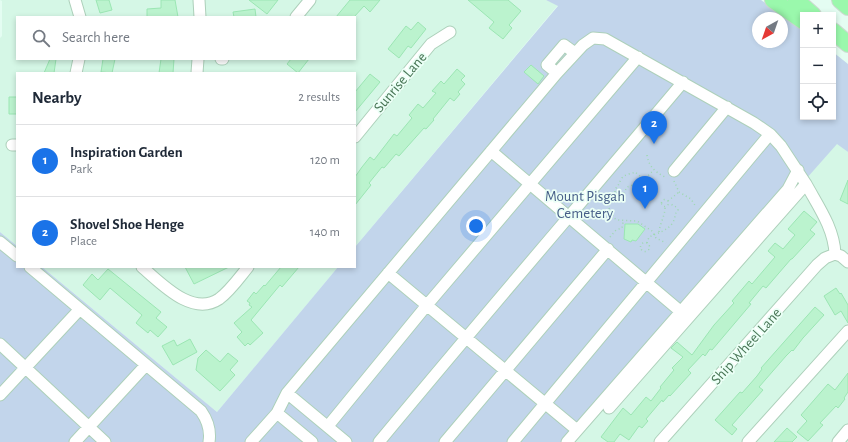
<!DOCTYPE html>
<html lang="en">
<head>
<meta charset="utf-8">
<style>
	:root { --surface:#fff; --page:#f6f6f7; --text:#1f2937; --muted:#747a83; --line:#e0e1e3; --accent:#1a73e8 }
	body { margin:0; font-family:"Alegreya Sans",sans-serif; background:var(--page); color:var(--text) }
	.controls { position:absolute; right:12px; top:12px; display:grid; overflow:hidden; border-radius:0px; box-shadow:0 2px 6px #0003 }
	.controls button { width:36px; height:36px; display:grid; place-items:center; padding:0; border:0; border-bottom:1px solid var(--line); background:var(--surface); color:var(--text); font:20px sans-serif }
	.compass { position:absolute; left:752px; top:12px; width:36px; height:36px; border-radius:50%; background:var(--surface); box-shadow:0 2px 6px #0003; rotate:220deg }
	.you { position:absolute; left:476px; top:226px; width:14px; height:14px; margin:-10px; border:3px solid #fff; border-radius:50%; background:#1a73e8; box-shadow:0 0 0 6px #1a73e833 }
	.badge { display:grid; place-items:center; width:26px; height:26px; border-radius:50%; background:var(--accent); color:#fff; font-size:13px; font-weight:700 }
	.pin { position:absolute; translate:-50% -33px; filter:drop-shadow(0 1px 2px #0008) }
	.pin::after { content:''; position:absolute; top:21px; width:14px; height:12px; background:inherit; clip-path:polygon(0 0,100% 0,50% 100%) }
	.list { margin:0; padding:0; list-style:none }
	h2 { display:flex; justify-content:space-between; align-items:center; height:52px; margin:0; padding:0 16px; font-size:17px }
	h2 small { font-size:13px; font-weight:400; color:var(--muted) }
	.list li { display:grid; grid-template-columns:26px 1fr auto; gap:12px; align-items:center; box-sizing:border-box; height:72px; padding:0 16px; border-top:1px solid var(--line) }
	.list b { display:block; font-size:15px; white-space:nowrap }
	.list p { margin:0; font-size:13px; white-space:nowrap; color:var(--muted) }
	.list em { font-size:13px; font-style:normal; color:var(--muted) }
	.icon { flex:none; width:22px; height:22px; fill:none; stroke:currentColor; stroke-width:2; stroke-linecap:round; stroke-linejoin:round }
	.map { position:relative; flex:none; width:848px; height:442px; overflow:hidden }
	.search { position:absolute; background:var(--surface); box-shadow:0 2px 6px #0003; left:16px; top:16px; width:340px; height:44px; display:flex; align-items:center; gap:10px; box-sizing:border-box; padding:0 14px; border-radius:0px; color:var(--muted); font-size:15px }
	.panel { position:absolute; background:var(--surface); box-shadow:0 2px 6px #0003; left:16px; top:72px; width:340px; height:196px; border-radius:0px }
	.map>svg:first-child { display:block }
	.residential { fill:#d5f7e6; fill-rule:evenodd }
	.green { fill:#c2d5eb; fill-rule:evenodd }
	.building { fill:#bbf3ce; stroke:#9be6b3 }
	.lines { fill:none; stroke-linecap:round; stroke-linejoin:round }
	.minor-casing { stroke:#add0ba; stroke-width:13 }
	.highway-casing { stroke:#ccd9d0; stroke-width:18 }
	.path { stroke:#9ed8b1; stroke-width:1.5; stroke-dasharray:1 3; stroke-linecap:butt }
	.minor { stroke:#fff; stroke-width:11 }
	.highway { stroke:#9af8ac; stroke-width:16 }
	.labels { text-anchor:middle; stroke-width:3.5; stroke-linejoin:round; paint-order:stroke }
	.street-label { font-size:15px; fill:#497656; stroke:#ebfff6 }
	.park-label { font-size:15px; fill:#465e88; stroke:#ebfff6 }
</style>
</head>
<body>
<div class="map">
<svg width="848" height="442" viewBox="0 0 848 442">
	<rect width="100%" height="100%" fill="#e4fdf2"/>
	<path class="residential" d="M0 0H546L558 5 355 247V73H17V246L0 232V38L2 36V1ZM17 17H355V59H17Z
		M837 143 848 152V442H573Z
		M42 267H338L217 412Z"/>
	<path class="green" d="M546 0H761L803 30V117H833V52L848 64V152L837 144 573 442H0V232L17 246V267H42L217 412 338 267H355V247L558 6ZM758 18H782V42H758Z"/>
	<path class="building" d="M96 0H109L112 10 100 13Z
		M161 0H175L178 17H147V9L161 8Z
		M249 0H278L267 14Z
		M350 0H380L370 12 364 6 354 17H336Z
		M468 0H508L521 11 509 25 512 28 503 39 489 28 494 22Z
		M255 9 256 17H234L233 12Z
		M418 22 426 29 411 48 408 46 399 58 388 49 406 26 411 30Z
		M50 59H56L54 73H44Z
		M103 59H115L112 73 101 72Z
		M161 59H174L173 73H159Z
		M291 59H309L298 73 287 64Z
		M531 65 544 76 538 84 524 72Z
		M457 69 465 76 461 80 465 84 458 92 460 94 454 101 450 98 433 119 434 120 426 129 424 128 399 156 396 154 384 168 382 167 369 183 371 185 355 205V177L362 167 370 157 374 160 394 134 397 136 412 118 409 115 418 104 423 108 436 93 432 91 441 81 444 84Z
		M370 74 380 82 355 112V92Z
		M9 97H17V114H9Z
		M848 180V204L840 200Z
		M804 211 817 222 810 230 815 234 792 259H791L766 288 763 286 749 303 751 304 712 350 710 349 705 356 703 354 688 370 691 373 670 396 669 395 663 402 662 400 646 419 648 421 642 428 639 426 629 440 620 434 614 442H608L601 437 623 408 631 415 646 397 651 401 661 388 660 387 674 370 672 368 683 357 671 348 677 342 692 355 714 325 734 303 732 301 749 281 752 284 775 257 768 251 775 243 783 249 795 235 788 229Z
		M625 224H638L645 229 636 241 632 240 631 242 624 239Z
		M185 267H229L194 284Z
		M281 267H299L282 287 280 285 251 320 263 333 250 345 248 343 245 346 237 337 242 332 234 323 252 307 249 305 250 303 247 301 254 292 256 294 264 285 265 286Z
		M108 269 161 312 156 318 167 327 158 337 150 330 148 333 136 323 142 315 110 288 100 300 83 285 92 274 98 280Z
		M836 288 840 294 841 293 848 305V323L841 311 835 315 824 296Z
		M815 307 824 315 803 338 793 351 792 350 786 356 759 387 763 390 732 425 737 429 732 435 715 420 740 392 742 393 757 376 762 369 761 368Z
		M190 339 197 352 173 365 162 346 174 340 177 346Z
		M206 350 220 362 228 353 238 361 230 370 235 375 220 391 196 370 198 358Z
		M848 373V392L844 398 845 399 838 408 836 406 820 423 823 425 808 441 797 432 807 421 801 415 828 384 835 390Z
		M787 428 797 437 792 442H774Z"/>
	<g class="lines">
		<defs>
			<path id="minor" d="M75 0 80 17
				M199 0 200 17
				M296 17 310 0
				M221 59H223
				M76 73 79 59
				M197 73 198 59
				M557 73 547 65 564 45 575 53
				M355 137 431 44 450 32
				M12 145H17
				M491 151 680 311
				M674 171 727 107
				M0 242 17 256
				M835 254 841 256 848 262
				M30 267 201 411C208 421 211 430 209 442
				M142 267C161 283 192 317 219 299 230 291 239 278 248 267
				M388 273 577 430
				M0 344 105 442
				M287 393 346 442
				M0 395 80 309
				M609 408 806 184C818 206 834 228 835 254
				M277 413 312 442
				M328 426 427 305 638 57
				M75 442 146 365
				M251 442 277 413 287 393 557 73 583 45 593 38 605 39 754 123 770 134 781 146 806 184
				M379 442C479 321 582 202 683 82
				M445 442 608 249
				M513 442 770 134
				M567 442 788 189 798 170
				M660 442 817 265 825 258 835 254
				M748 442 848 331
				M838 442 848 430"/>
			<path id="highway" d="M773 0 803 21
				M796 0 813 15
				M840 0 848 7
				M833 31 848 44"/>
		</defs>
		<use href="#minor" class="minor-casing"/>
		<use href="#highway" class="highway-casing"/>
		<path class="path" d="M647 155C649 167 655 172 665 177
			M674 181 679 192 691 199 696 207
			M615 192V189C619 186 619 182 622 178 625 174 631 174 635 172L645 180
			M600 195 605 200 614 218 617 220 637 221 652 231 656 238 666 243
			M661.5 203a3.5 3.5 0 1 1 7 0a3.5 3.5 0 1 1-7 0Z
			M668 201 679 192
			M607 202C613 197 616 190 624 193L627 187C632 185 640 184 644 180 648 177 649 173 654 171
			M659 232C660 223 665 216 665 207
			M610 237 616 230 622 228 623 222
			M640.5 247a4.5 4.5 0 1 1 9 0a4.5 4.5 0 1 1-9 0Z
			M647 243 649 237C658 233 669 230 673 222 676 217 674 214 678 210L676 207 669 203"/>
		<use href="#minor" class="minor"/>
		<use href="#highway" class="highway"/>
	</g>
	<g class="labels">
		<g class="street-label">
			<text transform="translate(400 82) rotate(-50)" y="5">Sunrise Lane</text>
			<text transform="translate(746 346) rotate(-48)" y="5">Ship Wheel Lane</text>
		</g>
		<g class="park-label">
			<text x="585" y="201">Mount Pisgah<tspan x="585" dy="17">Cemetery</tspan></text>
		</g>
	</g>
</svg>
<div class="controls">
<button>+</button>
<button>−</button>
<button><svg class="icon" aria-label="locate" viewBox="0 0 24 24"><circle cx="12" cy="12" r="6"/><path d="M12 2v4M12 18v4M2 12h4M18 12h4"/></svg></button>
</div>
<svg class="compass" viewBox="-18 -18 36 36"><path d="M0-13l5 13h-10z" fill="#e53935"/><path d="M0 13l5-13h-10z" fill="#747a83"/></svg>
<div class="you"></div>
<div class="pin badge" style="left:645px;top:209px">1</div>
<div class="pin badge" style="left:654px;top:144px">2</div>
<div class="search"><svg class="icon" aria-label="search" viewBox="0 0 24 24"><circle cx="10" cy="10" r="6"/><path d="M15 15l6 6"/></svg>Search here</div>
<section class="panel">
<h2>Nearby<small>2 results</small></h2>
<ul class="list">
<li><span class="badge">1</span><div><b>Inspiration Garden</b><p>Park</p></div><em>120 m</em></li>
<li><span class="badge">2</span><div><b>Shovel Shoe Henge</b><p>Place</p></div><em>140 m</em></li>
</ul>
</section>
</div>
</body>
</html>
